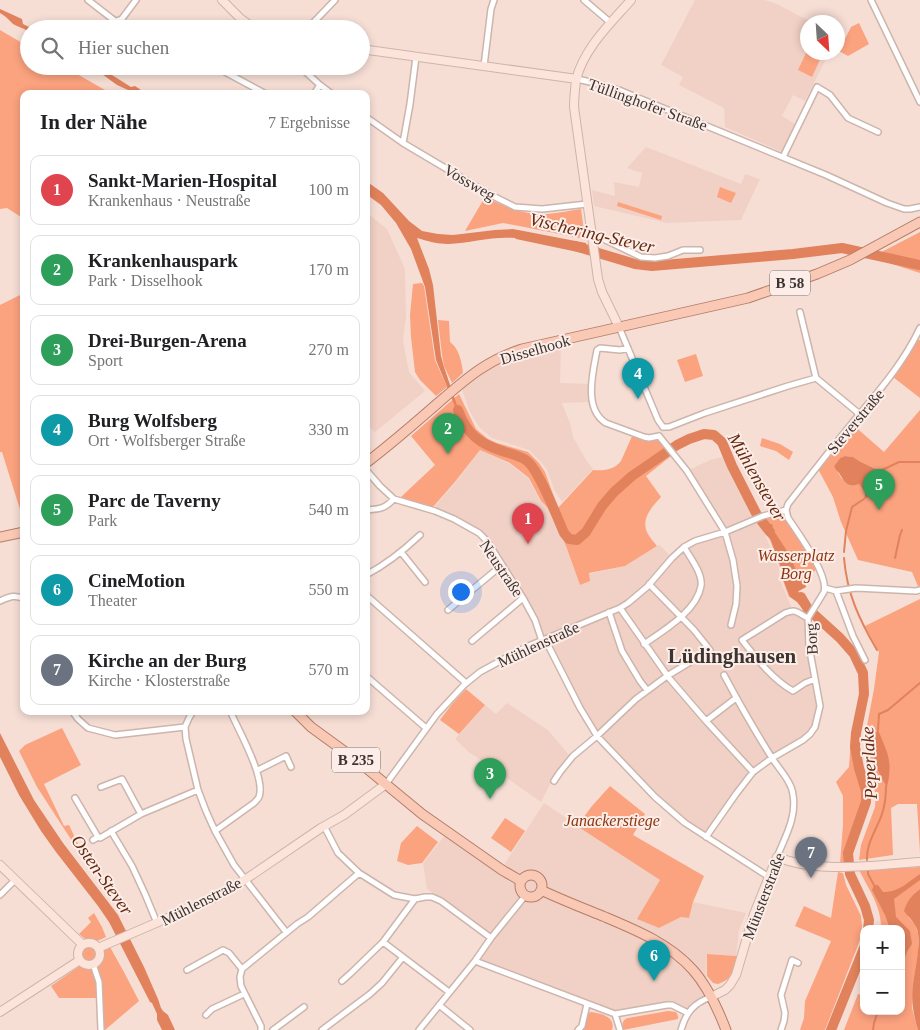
<!DOCTYPE html>
<html lang="de">
<head>
<meta charset="utf-8">
<style>
	:root { --surface:#fff; --page:#f2f2f2; --text:#202124; --muted:#757577; --line:#e0e0e0; --accent:#3272df }
	body { margin:0; font-family:Georgia,serif; background:var(--page); color:var(--text) }
	.controls { position:absolute; right:15px; bottom:15px; display:grid; overflow:hidden; border-radius:10px; box-shadow:0 2px 8px #0003 }
	.controls button { width:45px; height:45px; display:grid; place-items:center; padding:0; border:0; border-bottom:1px solid var(--line); background:var(--surface); color:var(--text); font:25px sans-serif }
	.compass { position:absolute; left:800px; top:15px; width:45px; height:45px; border-radius:50%; background:var(--surface); box-shadow:0 2px 8px #0003; rotate:155deg }
	.you { position:absolute; left:460px; top:591px; width:18px; height:18px; margin:-12px; border:4px solid #fff; border-radius:50%; background:#1a73e8; box-shadow:0 0 0 8px #1a73e833 }
	.badge { display:grid; place-items:center; width:32px; height:32px; border-radius:50%; background:var(--accent); color:#fff; font-size:16px; font-weight:700 }
	.pin { position:absolute; translate:-50% -41px; filter:drop-shadow(0 1px 2px #0008) }
	.pin::after { content:''; position:absolute; top:26px; width:18px; height:15px; background:inherit; clip-path:polygon(0 0,100% 0,50% 100%) }
	.list { margin:0; padding:0; list-style:none }
	h2 { display:flex; justify-content:space-between; align-items:center; height:65px; margin:0; padding:0 20px; font-size:21px }
	h2 small { font-size:16px; font-weight:400; color:var(--muted) }
	.list li { display:grid; grid-template-columns:32px 1fr auto; gap:15px; align-items:center; box-sizing:border-box; height:70px; margin:0 10px 10px; padding:0 10px; border:1px solid var(--line); border-radius:10px }
	.list b { display:block; font-size:19px; white-space:nowrap }
	.list p { margin:0; font-size:16px; white-space:nowrap; color:var(--muted) }
	.list em { font-size:16px; font-style:normal; color:var(--muted) }
	.icon { flex:none; width:28px; height:28px; fill:none; stroke:currentColor; stroke-width:2; stroke-linecap:round; stroke-linejoin:round }
	.map { position:relative; flex:none; width:920px; height:1030px; overflow:hidden }
	.search { position:absolute; background:var(--surface); box-shadow:0 2px 8px #0003; left:20px; top:20px; width:350px; height:55px; display:flex; align-items:center; gap:12px; box-sizing:border-box; padding:0 18px; border-radius:28px; color:var(--muted); font-size:19px }
	.panel { position:absolute; background:var(--surface); box-shadow:0 2px 8px #0003; left:20px; top:90px; width:350px; height:625px; border-radius:10px }
	.map>svg:first-child { display:block }
	.built { fill:#f1d1c5 }
	.green { fill:#fba27f; fill-rule:evenodd }
	.water { fill:#e1825d }
	.lines { fill:none; stroke-linecap:round; stroke-linejoin:round }
	.stream { stroke:#e1825d; stroke-width:2 }
	.river { stroke:#e1825d; stroke-width:10 }
	.street-casing { stroke:#ccb5ac; stroke-width:8 }
	.secondary-casing { stroke:#ccb5ac; stroke-width:10 }
	.primary-casing { stroke:#b57d68; stroke-width:11 }
	.street { stroke:#fff; stroke-width:5 }
	.secondary { stroke:#fce4db; stroke-width:8 }
	.primary { stroke:#f9c9b6; stroke-width:9 }
	.labels { text-anchor:middle; stroke-width:4; stroke-linejoin:round; paint-order:stroke }
	.shield { fill:#fcede8; stroke:#766c67; stroke-width:1 }
	.shield-label { font-size:15px; font-weight:bold; fill:#3d3430 }
	.street-label { font-size:16px; fill:#3d3430; stroke:#fcede8 }
	.park-label { font-size:16px; font-style:italic; fill:#8c360e; stroke:#fcede8 }
	.water-label { font-size:18px; font-style:italic; fill:#65290e; stroke:#fcede8 }
	.district-label { font-size:21px; font-weight:bold; fill:#3d3430; stroke:#fcede8 }
</style>
</head>
<body>
<div class="map">
<svg width="920" height="1030" viewBox="0 0 920 1030">
	<rect width="100%" height="100%" fill="#f6ded5"/>
	<path class="built" d="M695 0H765L777 4 811 22H808V52L829 53 805 101 793 95 782 116 795 124 782 152 725 127 724 108 679 85 683 77 661 65Z
		M646 147 741 184 745 174 760 179 741 220 667 223 594 206 592 190 615 196 614 182 639 187 642 173 627 168Z
		M366 212 387 229 405 269 406 316 403 341 409 372 425 391 375 432 366 424Z
		M561 344 560 383 591 384 589 402 562 403 571 426 573 437 586 460 593 469 562 502 554 489 547 470 541 462 529 450 492 438 480 428 474 419 469 410 461 387 507 355Z
		M480 450 510 464 529 479 540 501 551 511 566 546 580 585 590 581 589 574 625 566 659 545 661 546 672 558 685 547 725 532 687 471 710 460 725 456 756 521 764 532 779 569V578L791 606 790 611 808 619 819 706 814 727 801 740 752 772 706 838 683 822 598 735 550 647 542 640 536 619 489 541 433 508 455 483Z
		M507 703 548 730 570 756 557 771 541 802 518 786 495 769 470 753 455 739 485 705 496 714Z
		M544 803 661 881 638 919 659 928 681 917 689 918 693 902 746 913 739 930 736 956 707 954 706 987 710 996 689 1012 672 1005 616 1013 477 961 492 938 427 889 423 863 446 834 500 871Z"/>
	<path class="green" d="M859 23 869 44 848 56 839 51 851 27Z
		M0 30 29 47V66H63L112 94H24V219L7 208 0 209Z
		M807 51 808 52 823 53 812 77 798 70Z
		M720 187 736 193 731 203 717 197Z
		M485 197C502 205 519 213 537 214 552 215 566 211 581 209L585 239 514 225 503 223 465 231Z
		M618 202 662 216 661 220 617 206Z
		M920 232V273L889 263 870 258Z
		M422 283 424 286 435 360 447 387 436 396 420 380 415 372 411 337 410 315 413 284Z
		M24 293V522L2 452H0V305Z
		M438 320 449 321 450 342C459 348 462 363 463 373L452 383 444 366 442 355Z
		M915 339 920 340V398L893 377Z
		M696 354 703 376 685 382 677 360Z
		M459 394 476 429 488 439 497 443 528 452 539 463 545 472 558 508 593 470C604 471 614 470 621 461L633 434 657 438 667 450C648 463 629 475 613 491 609 495 604 500 600 505 588 522 588 532 568 544 588 540 592 521 603 506 620 484 645 468 668 452L671 456 646 476 661 497C652 507 641 518 647 532 649 537 654 542 657 546L625 566 589 573 590 581 580 585 566 546 551 511 541 501 529 478 510 463 480 450 454 483 432 508 401 497 435 465 411 436Z
		M920 410V591L912 572 858 560 841 522 833 497 817 467 852 424 884 452ZM845 456 853 457 861 462 880 471 864 498 865 492 859 484 842 479 834 466 840 458Z
		M762 438 780 444 793 452 789 460 776 451 760 446Z
		M785 511 819 568 803 579 806 587 789 597 782 578 781 570 770 540 756 519Z
		M920 599V853L917 804H898L891 808 893 855 859 860 861 845 875 807 876 795 867 765 866 731 874 689 879 652 865 626Z
		M466 689 485 705 459 734 440 720 452 704Z
		M62 728 81 765 44 784 64 826 69 825 78 844H74L37 787 19 751 25 745Z
		M851 739 854 761 863 790 862 803 845 853V864H840L843 825V796L836 782 849 767Z
		M610 786 645 814 633 835 704 876 693 902 689 918 681 917 659 928 637 919 660 880 577 826 592 806Z
		M505 818 525 831 511 852 491 838Z
		M417 826 438 842 422 863 408 865 397 861 401 843Z
		M920 867V889L915 893 908 917 915 924 918 933V953L913 984 912 1008 918 1030H844L858 994 864 996V1011H902L901 929H881C882 907 868 888 859 870Z
		M838 872 843 873 846 885 861 916 862 926 860 940 825 1030H800L804 1018 805 1001 831 941 795 926 804 906 831 918Z
		M94 913 102 927 106 937C92 944 90 943 79 934L91 922 88 918Z
		M81 954a8 8 0 1 1 16 0a8 8 0 1 1-16 0Z
		M110 947 125 974 139 1001 105 1030H101L100 998H59L51 986 81 965C94 971 103 963 103 951Z
		M707 954 736 956 738 957C734 971 733 979 718 984L713 983 707 976Z
		M668 1011 676 1012 678 1016V1019L623 1030C622 1024 622 1020 628 1018Z
		M590 1012C601 1013 616 1017 612 1030H584L587 1016Z"/>
	<path class="water" d="M0 9 22 19 23 24 33 29H29V32C24 28 18 27 13 24 8 19 7 17 0 13Z
		M91 66H101L104 70 131 87 135 86 147 94H131L128 90 117 85Z
		M366 181 383 193 409 221 422 231 438 234 453 235 495 230 513 229 586 243 587 254 516 239 515 238C492 236 471 243 448 244 438 244 427 241 417 238L429 269 433 285 441 356 444 367 462 420 461 421 436 360 425 287 411 249 396 223 381 205 366 194Z
		M845 456 853 457 861 462 880 471C883 489 880 491 864 499L865 492 859 484C847 488 845 482 839 473 837 471 835 469 834 466L840 458Z
		M765 522 773 525 772 528 791 557 796 571 803 580 806 587 798 591 809 607 806 612H805L797 602 790 597 783 579 782 570 771 540 760 524Z
		M878 730C888 754 893 761 887 787L881 777 875 764 872 739Z
		M0 733 34 800 63 843 118 915 144 967 158 999 161 1008 163 1011 168 1015 175 1030H162L157 1020V1014L152 1003 150 1002 109 922 98 906 56 852 41 831 19 795 0 757Z
		M920 874V880L894 899 896 917 910 931 912 944 908 950 901 966V929H890L885 915 872 890 874 885H878L883 892C898 893 908 882 920 874Z
		M920 889V1030H918C913 1012 911 1002 913 984 915 968 920 950 918 933 917 924 909 918 904 911 907 901 912 895 920 889Z"/>
	<g class="lines">
		<path class="stream" d="M880 471 899 462H920
			M844 552 846 531 852 507 864 499
			M844 558C847 594 859 619 877 650
			M895 558 900 535 902 530
			M878 730 879 714 888 710 920 683
			M867 860C866 843 877 829 882 814 885 805 886 795 886 786
			M868 869V874L875 887
			M873 1030 874 1023 878 1011"/>
		<path class="river" d="M575 246 635 264 652 266 793 254 842 248 920 265
			M458 410C467 435 480 444 505 452 512 454 521 456 527 461 539 470 557 517 564 533L569 539 577 540 586 532 602 506 614 492 632 476 677 445 689 439 704 434 714 435 722 442 732 466 757 515 770 532
			M801 597 808 609 840 638 854 654 863 673 864 694 856 733 855 747 859 768 866 791V802L848 853 850 874 865 906 869 920 868 929
			M831 1030 864 948"/>
		<defs>
			<path id="street" d="M88 0 115 21
				M584 0 611 23
				M871 0 920 102
				M121 20 136 0
				M116 29 114 27V22L119 20C124 20 125 25 122 29
				M309 29 310 26 335 0
				M214 66 266 94
				M299 66 320 85 332 94
				M484 66 491 9 494 0
				M577 79 599 84 619 90 826 175 887 203 904 209H910L920 207
				M314 94 320 85
				M366 117 403 143 489 194 515 207 542 209 587 204
				M403 143 410 104 416 57
				M783 157 817 87 830 95 848 118 878 132
				M591 237H599L641 257 655 258 668 256 683 250H700
				M800 312 816 378 856 411 859 415
				M619 327 658 420 663 427
				M628 348 620 350 600 348 597 350C593 372 583 409 606 423L644 437 649 438 659 436
				M663 427H669L705 413 788 386 816 378
				M659 436 687 471 725 532 733 560 737 586 736 604 731 625
				M366 470 380 486 394 499 435 511 454 519 479 533 487 541 523 598 535 620 542 641
				M366 510C380 509 384 509 394 499
				M786 510 788 504C809 477 831 449 853 422 878 392 903 364 920 328
				M401 552 425 582
				M366 575C387 564 403 551 420 535
				M825 588 836 591 856 588 916 591 920 590
				M836 591 853 636 865 660
				M366 595 466 683
				M0 601C9 597 15 594 24 599
				M620 608 669 678 706 721 753 772
				M448 610 502 565
				M609 612 622 651 640 681 647 690
				M808 618C797 614 799 608 785 613L742 640C757 659 772 679 793 691L805 683 815 679
				M472 641 523 598
				M542 641 549 647 580 708 597 736 655 797 685 823 769 877
				M644 644C663 631 697 611 701 586 703 574 690 557 684 547
				M724 675C739 703 755 731 772 758 779 769 792 782 793 795 797 817 785 837 777 857
				M366 676 426 728
				M72 711 78 719 88 728 115 735 185 727
				M193 711 189 718 185 727 186 739 198 790 206 811 215 831 234 865 286 932
				M706 721 736 698
				M258 770 286 756 291 767
				M554 781 560 772 573 756 597 736 636 699 667 676 710 650 694 630 649 584
				M386 784 437 714 464 685 480 672 526 647 620 608 628 603 647 587 672 558 684 547 695 541 725 532 763 516 786 510
				M101 787 122 779 141 814
				M75 798 98 837
				M324 826 338 853 359 873
				M111 831 132 866 145 894 157 923
				M215 831 254 803C255 802 259 798 259 797 266 779 240 733 232 715
				M706 837 736 794 753 772 772 758 803 740 810 734 815 727 820 706 809 646 808 618 824 592C829 575 798 533 788 518L786 510
				M93 840 98 837 100 838 141 814 198 790
				M0 895 15 880
				M415 899 383 942 449 992
				M475 961 615 1014 667 1005H672L688 1013
				M93 964 99 982 101 1030
				M187 970 223 950 229 953 242 969
				M342 981 351 973 383 942
				M439 1005 470 1030
				M615 1014 620 1030
				M206 1015 212 1009 244 994
				M261 1030V1026L241 986 240 977 242 969 297 924 308 917 359 873 394 895 415 899 425 897H432L441 901 491 938
				M273 1030 304 1007
				M322 1030 370 994 382 983 403 957
				M419 1030 475 961 491 938 525 896
				M578 1030 582 1026 587 1004
				M681 1030C686 1012 694 1003 711 997
				M781 1030 784 1021 785 1013 781 995 792 960 798 963"/>
			<path id="secondary" d="M222 0 241 19 255 29
				M361 49 577 79
				M619 327 602 292 598 279 574 107C574 98 575 89 576 80 584 48 610 24 631 0
				M0 865 83 945
				M78 954a11 11 0 1 1 22 0a11 11 0 1 1-22 0Z
				M98 948 214 898 246 879 321 828 344 815 386 784
				M711 997 725 990 730 985 736 975 754 914 777 857C819 874 875 865 920 862
				M0 1012 80 960"/>
			<path id="primary" d="M366 463C391 444 414 424 438 403 466 379 485 361 522 349L748 298 817 274 850 260 920 222
				M0 537 24 532
				M295 711 311 727 359 762 422 814 502 870 521 881
				M520 886a11 11 0 1 1 22 0a11 11 0 1 1-22 0Z
				M541 890C562 900 583 908 605 917 636 930 670 944 693 970 708 987 718 1009 726 1030"/>
		</defs>
		<use href="#street" class="street-casing"/>
		<use href="#secondary" class="secondary-casing"/>
		<use href="#primary" class="primary-casing"/>
		<use href="#street" class="street"/>
		<use href="#secondary" class="secondary"/>
		<use href="#primary" class="primary"/>
	</g>
	<g class="labels">
		<g class="shield">
			<rect x="770" y="270.5" width="40" height="25" rx="4"/>
			<rect x="332" y="747.5" width="48" height="25" rx="4"/>
		</g>
		<g class="shield-label">
			<text x="790" y="288">B 58</text>
			<text x="356" y="765">B 235</text>
		</g>
		<g class="street-label">
			<text transform="translate(648 104) rotate(20)" y="6">Tüllinghofer Straße</text>
			<text transform="translate(470 182) rotate(30)" y="6">Vossweg</text>
			<text transform="translate(535 349) rotate(-16)" y="6">Disselhook</text>
			<text transform="translate(855 421) rotate(-50)" y="6">Steverstraße</text>
			<text transform="translate(502 568) rotate(56)" y="6">Neustraße</text>
			<text transform="translate(811 639) rotate(-93)" y="6">Borg</text>
			<text transform="translate(538 644) rotate(-25)" y="6">Mühlenstraße</text>
			<text transform="translate(763 896) rotate(-69)" y="6">Münsterstraße</text>
			<text transform="translate(201 901) rotate(-27)" y="6">Mühlenstraße</text>
		</g>
		<g class="park-label">
			<text x="796" y="561">Wasserplatz<tspan x="796" dy="18">Borg</tspan></text>
			<text x="612" y="826">Janackerstiege</text>
		</g>
		<g class="water-label">
			<text transform="translate(592 233) rotate(13)" y="6">Vischering-Stever</text>
			<text transform="translate(757 477) rotate(60)" y="6">Mühlenstever</text>
			<text transform="translate(869 763) rotate(-93)" y="6">Peperlake</text>
			<text transform="translate(102 875) rotate(55)" y="6">Osten-Stever</text>
		</g>
		<g class="district-label">
			<text x="732" y="663">Lüdinghausen</text>
		</g>
	</g>
</svg>
<div class="controls">
<button>+</button>
<button>−</button>
</div>
<svg class="compass" viewBox="-18 -18 36 36"><path d="M0-13l5 13h-10z" fill="#e53935"/><path d="M0 13l5-13h-10z" fill="#757577"/></svg>
<div class="you"></div>
<div class="pin badge" style="left:528px;top:544px;background:#e0444e">1</div>
<div class="pin badge" style="left:448px;top:454px;background:#2e9e5b">2</div>
<div class="pin badge" style="left:490px;top:799px;background:#2e9e5b">3</div>
<div class="pin badge" style="left:638px;top:399px;background:#0f9aa8">4</div>
<div class="pin badge" style="left:879px;top:510px;background:#2e9e5b">5</div>
<div class="pin badge" style="left:654px;top:981px;background:#0f9aa8">6</div>
<div class="pin badge" style="left:811px;top:878px;background:#6b7280">7</div>
<div class="search"><svg class="icon" aria-label="search" viewBox="0 0 24 24"><circle cx="10" cy="10" r="6"/><path d="M15 15l6 6"/></svg>Hier suchen</div>
<section class="panel">
<h2>In der Nähe<small>7 Ergebnisse</small></h2>
<ul class="list">
<li><span class="badge" style="background:#e0444e">1</span><div><b>Sankt-Marien-Hospital</b><p>Krankenhaus · Neustraße</p></div><em>100 m</em></li>
<li><span class="badge" style="background:#2e9e5b">2</span><div><b>Krankenhauspark</b><p>Park · Disselhook</p></div><em>170 m</em></li>
<li><span class="badge" style="background:#2e9e5b">3</span><div><b>Drei-Burgen-Arena</b><p>Sport</p></div><em>270 m</em></li>
<li><span class="badge" style="background:#0f9aa8">4</span><div><b>Burg Wolfsberg</b><p>Ort · Wolfsberger Straße</p></div><em>330 m</em></li>
<li><span class="badge" style="background:#2e9e5b">5</span><div><b>Parc de Taverny</b><p>Park</p></div><em>540 m</em></li>
<li><span class="badge" style="background:#0f9aa8">6</span><div><b>CineMotion</b><p>Theater</p></div><em>550 m</em></li>
<li><span class="badge" style="background:#6b7280">7</span><div><b>Kirche an der Burg</b><p>Kirche · Klosterstraße</p></div><em>570 m</em></li>
</ul>
</section>
</div>
</body>
</html>
